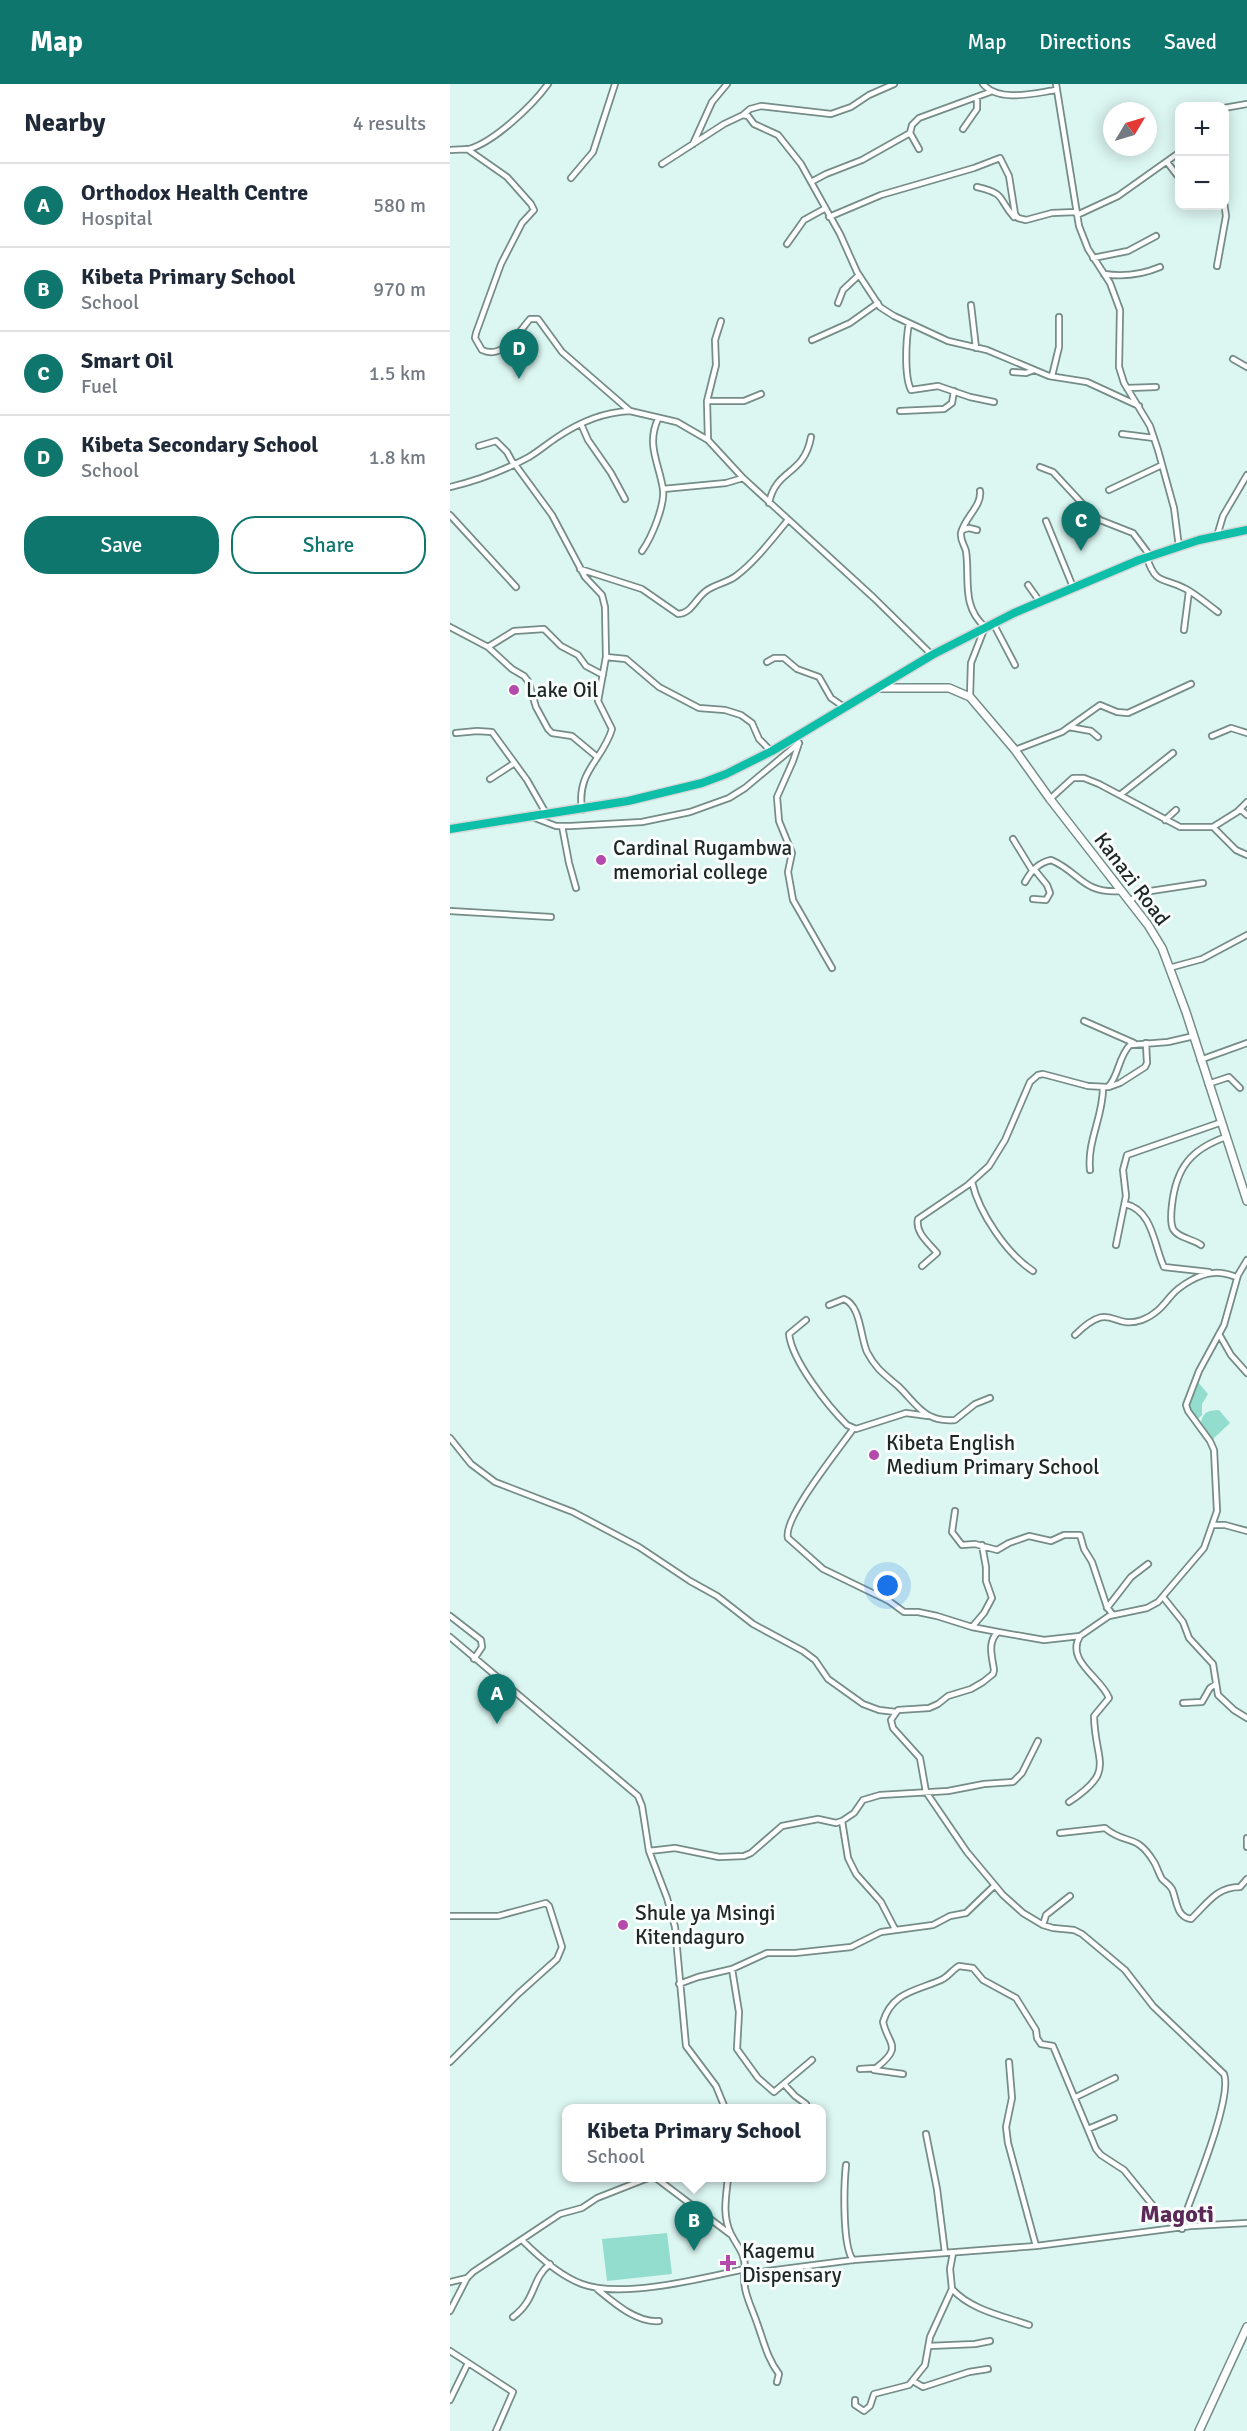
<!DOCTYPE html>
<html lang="en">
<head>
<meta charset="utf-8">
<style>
	:root { --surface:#fff; --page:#f2f2f3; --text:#1f2937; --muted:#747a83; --line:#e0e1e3; --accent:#0f766e }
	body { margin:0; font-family:Signika,sans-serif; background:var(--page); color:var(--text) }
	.controls { position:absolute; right:18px; top:18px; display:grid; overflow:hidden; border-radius:12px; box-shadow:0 3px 15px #0003 }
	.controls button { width:54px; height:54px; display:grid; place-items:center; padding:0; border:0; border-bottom:2px solid var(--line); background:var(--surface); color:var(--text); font:30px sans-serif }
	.compass { position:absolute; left:653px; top:18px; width:54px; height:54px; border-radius:50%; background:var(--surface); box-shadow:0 3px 15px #0003; rotate:52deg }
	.you { position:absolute; left:438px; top:1502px; width:21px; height:21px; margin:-15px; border:4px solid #fff; border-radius:50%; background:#1a73e8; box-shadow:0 0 0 9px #1a73e833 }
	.badge { display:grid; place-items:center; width:39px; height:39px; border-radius:50%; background:var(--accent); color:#fff; font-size:20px; font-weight:700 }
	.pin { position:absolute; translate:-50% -50px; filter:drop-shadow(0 2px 3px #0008) }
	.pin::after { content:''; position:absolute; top:32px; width:21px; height:18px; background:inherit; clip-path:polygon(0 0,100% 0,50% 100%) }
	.popup { position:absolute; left:112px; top:2020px; width:264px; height:78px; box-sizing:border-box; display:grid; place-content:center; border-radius:12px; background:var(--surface); filter:drop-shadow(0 2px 4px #0005); font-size:20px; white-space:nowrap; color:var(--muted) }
	.popup b { font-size:22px; color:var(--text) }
	.popup::after { content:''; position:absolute; left:50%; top:100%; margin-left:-12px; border:12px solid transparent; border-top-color:var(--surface) }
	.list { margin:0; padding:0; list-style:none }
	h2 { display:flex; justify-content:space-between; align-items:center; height:78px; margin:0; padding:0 24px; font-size:26px }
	h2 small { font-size:20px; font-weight:400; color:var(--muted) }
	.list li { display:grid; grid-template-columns:39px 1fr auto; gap:18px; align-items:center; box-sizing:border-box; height:84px; padding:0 24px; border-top:2px solid var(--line) }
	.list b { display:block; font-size:22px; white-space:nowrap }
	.list p { margin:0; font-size:20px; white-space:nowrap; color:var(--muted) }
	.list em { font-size:20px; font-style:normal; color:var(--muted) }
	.actions { display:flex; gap:12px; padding:18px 24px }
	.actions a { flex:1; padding:14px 0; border:2px solid var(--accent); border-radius:24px; text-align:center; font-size:21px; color:var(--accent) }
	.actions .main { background:var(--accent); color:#fff }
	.map { position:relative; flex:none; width:797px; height:2347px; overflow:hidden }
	header { display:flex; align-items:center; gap:36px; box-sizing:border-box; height:84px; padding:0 30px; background:var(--accent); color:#fff }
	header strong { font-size:28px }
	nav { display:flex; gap:33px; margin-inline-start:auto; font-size:21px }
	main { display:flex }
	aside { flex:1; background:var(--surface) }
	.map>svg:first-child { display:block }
	.green { fill:#93ddcf }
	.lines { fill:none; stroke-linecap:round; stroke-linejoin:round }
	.street-casing { stroke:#758c87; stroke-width:8 }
	.secondary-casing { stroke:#758c87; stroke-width:10 }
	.highway-casing { stroke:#d6d8d8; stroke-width:11 }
	.street { stroke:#fff; stroke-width:4.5 }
	.secondary { stroke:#fff; stroke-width:7 }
	.highway { stroke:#0dbfa9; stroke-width:8 }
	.poi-dot { fill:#b44aab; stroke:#f9fefd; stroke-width:2 }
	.labels { text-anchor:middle; stroke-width:6; stroke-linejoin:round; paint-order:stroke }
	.poi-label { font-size:21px; fill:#1e2725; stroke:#f9fefd; text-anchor:start }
	.street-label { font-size:21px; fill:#1e2725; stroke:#f9fefd }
	.quarter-label { font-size:24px; font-weight:bold; fill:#5c2857; stroke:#f9fefd }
</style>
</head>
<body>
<header>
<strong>Map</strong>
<nav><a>Map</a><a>Directions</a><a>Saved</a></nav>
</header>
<main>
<aside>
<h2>Nearby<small>4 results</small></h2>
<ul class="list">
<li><span class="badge">A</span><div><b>Orthodox Health Centre</b><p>Hospital</p></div><em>580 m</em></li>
<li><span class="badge">B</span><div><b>Kibeta Primary School</b><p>School</p></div><em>970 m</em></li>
<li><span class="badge">C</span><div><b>Smart Oil</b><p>Fuel</p></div><em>1.5 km</em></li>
<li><span class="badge">D</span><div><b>Kibeta Secondary School</b><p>School</p></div><em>1.8 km</em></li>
</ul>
<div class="actions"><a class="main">Save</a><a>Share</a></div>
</aside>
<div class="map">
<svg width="797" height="2347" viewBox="0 0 797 2347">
	<rect width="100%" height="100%" fill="#dcf6f1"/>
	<path class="green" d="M747 1297 758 1310 752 1320V1331L748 1335 737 1321Z
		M769 1326 780 1339 763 1355 751 1338C754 1327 758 1327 769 1326Z
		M217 2149 222 2190 157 2197 152 2155Z"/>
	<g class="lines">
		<defs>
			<path id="street" d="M533 0C549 19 585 9 606 6
				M606 0 629 142 638 165 660 199 670 226 669 283 674 299 700 342 708 366 724 424 729 463
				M774 24 797 20
				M293 31 300 25 311 22 381 30 401 23 419 11 444 0
				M513 45 527 25V13
				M243 60 262 18 277 0
				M17 65 57 93 81 120 84 126 72 139 51 180 26 249 25 254 32 266C53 276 68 249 80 235H88L112 268 180 327 227 338 258 356 293 394 424 514 482 571
				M469 65 460 49 462 41 469 34 540 8
				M0 66C6 65 13 66 19 65 44 58 83 21 98 0
				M717 78 730 95
				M212 80 274 40 293 31 298 32 304 40 328 51 351 80 390 150 407 188 430 223 444 232 498 257 537 266 599 292 637 298 689 322
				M121 94 143 68 165 0
				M361 98 376 90 412 76 460 49
				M527 103C557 110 547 114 564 133
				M627 131 668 112 730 68
				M379 133 431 111 524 84 550 74 559 92 565 130 568 134 576 136 602 129 626 128
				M337 160 354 136 374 125
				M643 174 678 167 706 152
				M767 182 776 132 774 118
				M654 190C674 193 691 191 710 183
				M388 219 393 206 409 191
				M521 221 526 264
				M459 239C456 255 454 292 461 306L488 302 520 313 544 318
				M362 256 400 239 428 219
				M783 275 797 283
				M563 288 576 289 584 286
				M602 292 609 263V233
				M677 304 706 303
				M257 317H294L311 310
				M450 327 494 325 502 319 504 307
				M131 340 138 356 161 389 175 415
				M672 350 704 354
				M258 356 257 317 266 281 265 256 271 237
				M29 362 46 357 57 368 63 379
				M64 379 102 431 135 493 152 511 155 523 156 573 148 617 162 645C153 676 126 687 132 726
				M590 383 603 388 641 429 650 436 683 449 701 473
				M0 403C26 397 55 386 79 373 89 367 97 360 106 354 128 339 153 328 180 327
				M213 405 276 399 293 394
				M659 406 712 381
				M319 419C326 384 354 392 361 353
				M0 431 66 503
				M596 437 623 503
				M512 446 519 444 527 446
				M767 452 773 432 797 391
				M192 467C202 453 215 421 213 405 209 379 196 361 208 335
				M697 474C706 502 714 493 736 505 747 511 757 520 768 528
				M130 485 192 505 228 530C241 530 246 514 256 507 265 500 277 499 286 492 305 478 322 455 338 436
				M578 501 590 518
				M543 539 565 581
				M0 543 38 563 62 585 74 592 78 597 86 623 98 645 102 649 122 652 146 672
				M734 546 739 507
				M38 563 64 547 94 545 111 562 128 571 136 582 153 591
				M156 573 176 575 209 603 249 624 275 626 291 631 302 639 309 655 321 667
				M317 578 324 574H334L347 585 369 593 381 614 394 623
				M520 613 521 579 535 543C511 522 520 495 516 467 514 460 510 456 511 449 515 433 532 422 530 407
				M619 643 641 647 648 653
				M6 649 27 647 42 648 77 696 97 731
				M762 652 781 644 797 649
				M349 659 343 677 327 713 329 737 342 769 338 788 343 816 382 884
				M565 666 612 648 650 621 667 628 678 629 741 600
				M40 695 63 680
				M670 711 723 669
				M600 715 623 694H634L649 700 730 743H763L787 728 797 718
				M790 725 797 731
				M85 734 106 742H121L192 738 240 728 279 714 295 704 349 659
				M715 736 726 726
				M112 742 119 779 126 804
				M763 743 786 766 797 771
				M563 755 582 786
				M575 798C581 787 588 779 601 776 630 788 632 810 671 807
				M583 815 596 816 600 809 597 801 584 785
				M679 817 694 808 753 799
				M0 827 101 833
				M719 884 752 875 797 851
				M634 937 684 959
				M750 976 797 959
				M758 1000 779 993 790 1004
				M659 1003 670 999 695 983 697 979 696 959
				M640 1086C637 1057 653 1033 653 1004
				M522 1098C529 1129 557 1170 583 1187
				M675 1120C703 1126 704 1162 714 1183L759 1188
				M666 1161 676 1112 673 1086 677 1071 772 1038
				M751 1161C743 1155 728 1154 723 1145 720 1138 721 1129 722 1121 726 1084 741 1065 776 1053
				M472 1182 487 1169C479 1159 465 1149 468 1135L518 1101 539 1082 555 1056 580 998 588 991 593 990 638 1002 658 1003C669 992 668 973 680 961L718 958 744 952
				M379 1221 394 1215C411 1222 410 1252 417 1268 426 1285 434 1290 448 1302 466 1319 474 1339 505 1336L525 1320 540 1314
				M356 1236 339 1250C342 1277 378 1322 397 1341L406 1345 456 1329 478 1332
				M769 1250 781 1271 797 1289
				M625 1251C662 1214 661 1247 692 1236 705 1231 712 1223 720 1213 729 1202 750 1189 764 1189 772 1188 780 1191 787 1193
				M403 1345C390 1364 332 1435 338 1454L373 1485 439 1517 454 1528H468L487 1532 522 1543 548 1548
				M0 1354 21 1380 45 1398 123 1428 189 1463 240 1497 267 1512 303 1540 353 1567 365 1576 378 1595 413 1620 429 1626 446 1628
				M505 1427 502 1448 512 1461 525 1460 547 1466 559 1459 579 1452 601 1457 614 1451H630L634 1465 642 1478 657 1523 663 1531
				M763 1441H775L797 1447
				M713 1513 733 1538 739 1554 763 1580 768 1611 784 1626 797 1634
				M657 1524 681 1493 698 1480
				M0 1532 31 1556 32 1563 24 1575
				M522 1543 534 1529 542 1514 536 1497V1483L532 1461
				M0 1553 188 1712 192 1722 199 1767 217 1814 225 1843 236 1962 266 2002 275 2024
				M733 1619 752 1618 760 1604 766 1600
				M619 1718C667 1686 645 1680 644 1632L659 1614C651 1593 615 1577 630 1552
				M392 1737 398 1774 406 1790 431 1818 445 1845
				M610 1749 655 1744C676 1762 686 1748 704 1778 707 1783 709 1790 712 1795 716 1799 719 1800 722 1805 727 1816 726 1833 741 1835 757 1820 766 1803 790 1803L797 1795
				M797 1754V1763
				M199 1767 225 1764 269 1773 294 1772 301 1769 332 1742 368 1735 386 1739 392 1737 404 1729 413 1716 430 1711 498 1707 534 1700 563 1698 572 1689 588 1657
				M0 1832H48L96 1819 99 1822 112 1863 107 1875 68 1910 0 1978
				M593 1841 596 1831 620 1812
				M282 1885 289 1928 287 1965 308 1994 324 2008 362 1976
				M229 1900 248 1893 282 1885 317 1869H345L401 1863 431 1848 483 1841 500 1832 516 1829 544 1802
				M559 1978 562 2014 556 2043 558 2059 586 2162
				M410 1985 426 1984C454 1962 438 1961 433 1938 442 1908 466 1907 491 1896 498 1893 502 1886 509 1882L523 1884 533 1896 566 1914 586 1946 587 1954 591 1960 603 1962 646 2065 651 2071 674 2086 713 2134 721 2138 732 2139
				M424 1986 453 1990
				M334 2000 345 2012 356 2020
				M626 2013 665 1994
				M638 2045 664 2034
				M476 2050 487 2105 495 2169
				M396 2081C394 2100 392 2162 403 2176
				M206 2094 280 2150
				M278 2094C276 2113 272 2132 281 2150 288 2164 295 2169 295 2185L303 2189 403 2176 586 2162 741 2142 797 2139
				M732 2145V2139C742 2111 783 2014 774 1990L703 1922 675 1886 632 1850 624 1846 603 1844 593 1841 573 1829 553 1811 517 1768 476 1708 470 1674 443 1644 441 1636 448 1626 479 1624 488 1620 498 1612 521 1605 533 1598 543 1590 544 1586C542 1572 537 1558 548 1548L594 1556 630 1552 659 1532 697 1524 708 1518 754 1464 767 1427 764 1366 760 1357 738 1327 736 1321 749 1287 774 1241 788 1191 797 1176
				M73 2157C90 2174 110 2192 132 2200 171 2215 254 2194 295 2185 291 2205 301 2221 307 2239 314 2258 317 2274 329 2290L327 2298
				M0 2198 17 2194
				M147 2205C163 2218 186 2239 209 2237
				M502 2205C521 2226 553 2232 579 2241
				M0 2227 17 2194 23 2188 110 2130 132 2124 147 2114 198 2094
				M63 2233C87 2215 81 2195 100 2180
				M479 2262 525 2260 540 2257
				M0 2267 63 2308 46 2347
				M463 2297 473 2303 519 2288 538 2285
				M0 2316 18 2279
				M405 2316V2321L414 2327 420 2322 424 2310 459 2301 475 2281 480 2253 502 2205 500 2185 503 2169"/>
			<path id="secondary" d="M427 604H499L520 613 565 666 600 715 698 841 712 864 736 928 797 1117
				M749 2347 797 2243"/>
			<path id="highway" d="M0 745 178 717 252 699 276 690 322 667 482 571 564 529 689 476 749 456 797 446"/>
		</defs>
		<use href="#street" class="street-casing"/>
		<use href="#secondary" class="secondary-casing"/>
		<use href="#highway" class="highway-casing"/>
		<use href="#street" class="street"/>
		<use href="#secondary" class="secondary"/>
		<use href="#highway" class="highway"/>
	</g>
	<g class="poi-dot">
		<circle cx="64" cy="606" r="6"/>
		<circle cx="151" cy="776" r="6"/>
		<circle cx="424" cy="1371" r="6"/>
		<circle cx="173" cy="1841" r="6"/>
		<path d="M275 2170h6v6h6v6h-6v6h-6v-6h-6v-6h6z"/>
	</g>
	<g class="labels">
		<g class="poi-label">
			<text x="76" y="613">Lake Oil</text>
			<text x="163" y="771">Cardinal Rugambwa<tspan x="163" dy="24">memorial college</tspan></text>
			<text x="436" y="1366">Kibeta English<tspan x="436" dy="24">Medium Primary School</tspan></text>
			<text x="185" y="1836">Shule ya Msingi<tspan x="185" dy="24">Kitendaguro</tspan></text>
			<text x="292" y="2174">Kagemu<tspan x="292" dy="24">Dispensary</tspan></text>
		</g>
		<g class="street-label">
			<text transform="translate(682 795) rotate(53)" y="7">Kanazi Road</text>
		</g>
		<g class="quarter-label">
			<text x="727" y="2138">Magoti</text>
		</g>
	</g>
</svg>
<div class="controls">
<button>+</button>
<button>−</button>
</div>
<svg class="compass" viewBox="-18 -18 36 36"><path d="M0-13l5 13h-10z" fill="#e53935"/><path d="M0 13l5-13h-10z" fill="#747a83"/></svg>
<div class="you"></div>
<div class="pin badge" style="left:47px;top:1640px">A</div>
<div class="pin badge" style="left:244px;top:2167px">B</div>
<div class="popup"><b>Kibeta Primary School</b>School</div>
<div class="pin badge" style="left:631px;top:467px">C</div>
<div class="pin badge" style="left:69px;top:295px">D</div>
</div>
</main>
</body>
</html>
